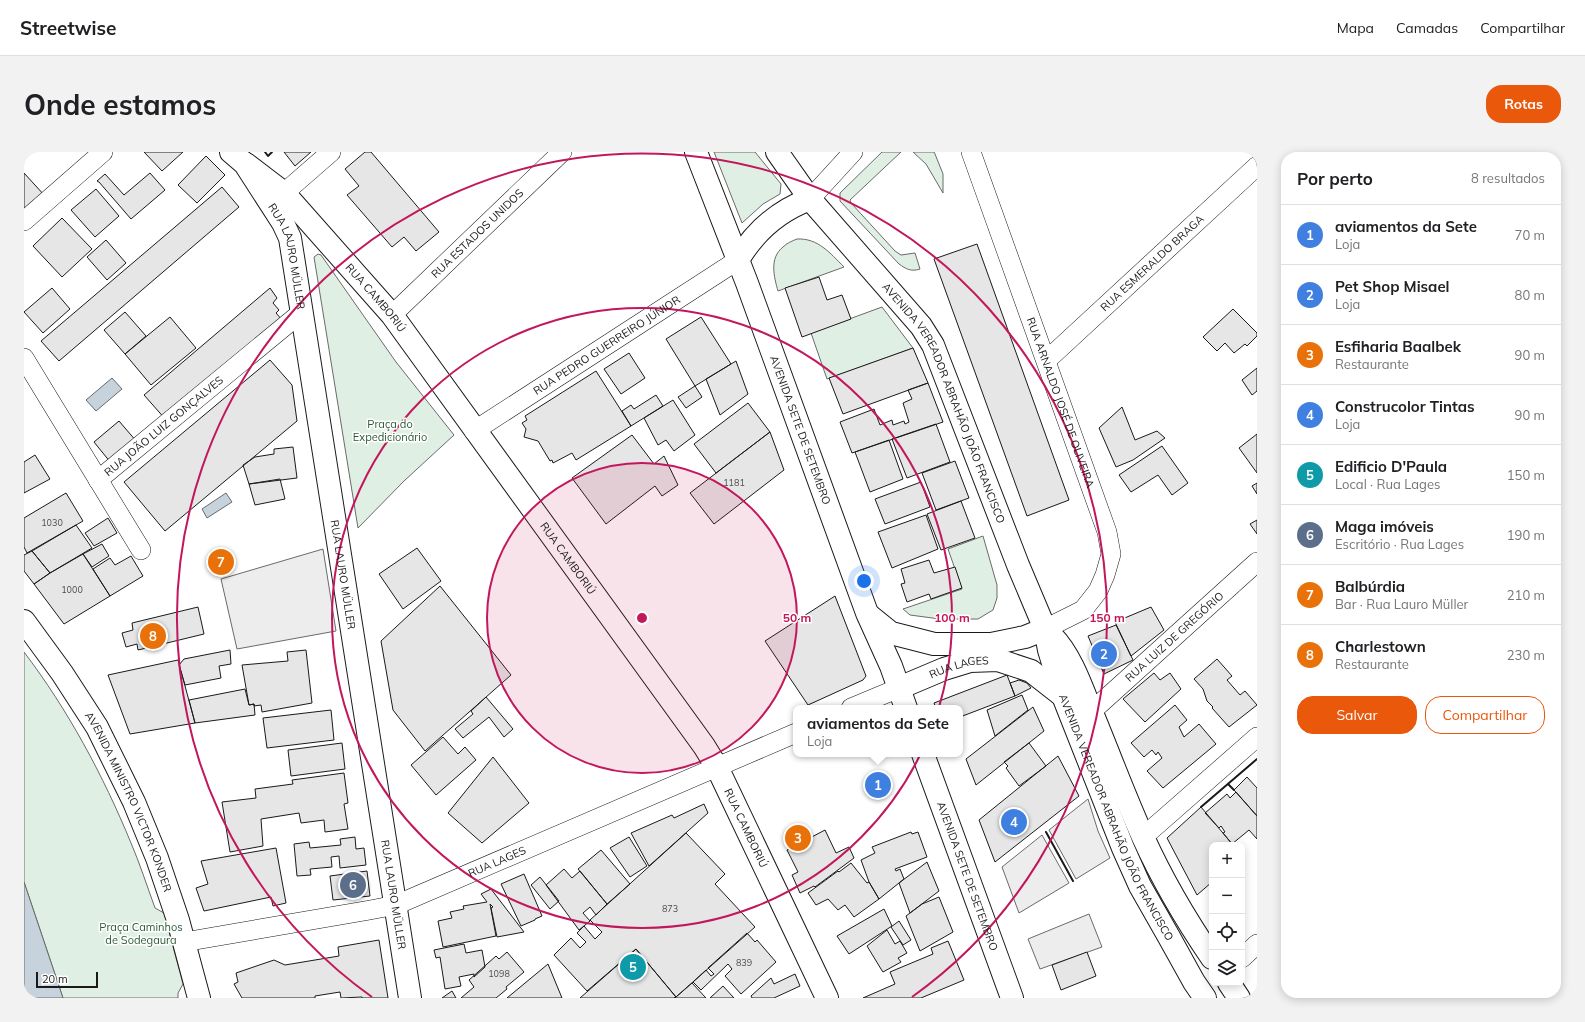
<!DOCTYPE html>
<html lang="pt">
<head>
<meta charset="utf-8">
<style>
	:root { --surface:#fff; --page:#f2f2f2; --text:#202124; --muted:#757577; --line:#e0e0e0; --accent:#ea580c }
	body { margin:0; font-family:Mulish,sans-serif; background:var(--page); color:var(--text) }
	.controls { position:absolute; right:12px; bottom:12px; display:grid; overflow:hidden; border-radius:8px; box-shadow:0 2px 10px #0003 }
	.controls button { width:36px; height:36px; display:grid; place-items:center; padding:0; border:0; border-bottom:1px solid var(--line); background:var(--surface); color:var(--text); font:20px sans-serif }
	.scale { position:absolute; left:12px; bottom:10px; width:62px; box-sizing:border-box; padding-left:4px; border:2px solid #1a1a1a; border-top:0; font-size:11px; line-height:14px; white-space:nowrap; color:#1a1a1a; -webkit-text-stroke:3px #fff; paint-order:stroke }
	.you { position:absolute; left:840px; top:429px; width:14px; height:14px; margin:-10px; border:3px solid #fff; border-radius:50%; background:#1a73e8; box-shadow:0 0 0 6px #1a73e833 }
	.badge { display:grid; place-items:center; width:26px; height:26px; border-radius:50%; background:var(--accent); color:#fff; font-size:13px; font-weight:700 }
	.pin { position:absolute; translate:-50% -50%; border:2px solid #fff; box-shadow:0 1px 4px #0006 }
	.popup { position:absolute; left:769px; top:553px; width:170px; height:52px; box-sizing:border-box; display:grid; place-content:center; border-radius:8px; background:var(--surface); filter:drop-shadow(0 1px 3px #0005); font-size:13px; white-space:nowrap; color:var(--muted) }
	.popup b { font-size:15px; color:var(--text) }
	.popup::after { content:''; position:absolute; left:50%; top:100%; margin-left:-8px; border:8px solid transparent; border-top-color:var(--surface) }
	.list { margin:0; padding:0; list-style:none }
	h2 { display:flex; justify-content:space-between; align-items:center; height:52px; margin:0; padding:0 16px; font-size:17px }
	h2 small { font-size:13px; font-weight:400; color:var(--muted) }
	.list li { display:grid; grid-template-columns:26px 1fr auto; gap:12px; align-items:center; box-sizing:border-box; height:60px; padding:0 16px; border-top:1px solid var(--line) }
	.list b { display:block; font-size:15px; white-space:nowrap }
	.list p { margin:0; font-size:13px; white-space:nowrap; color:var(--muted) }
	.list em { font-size:13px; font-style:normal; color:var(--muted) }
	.actions { display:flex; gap:8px; padding:12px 16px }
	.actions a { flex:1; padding:9px 0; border:1px solid var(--accent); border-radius:16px; text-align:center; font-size:14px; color:var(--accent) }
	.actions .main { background:var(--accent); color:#fff }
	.icon { flex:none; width:22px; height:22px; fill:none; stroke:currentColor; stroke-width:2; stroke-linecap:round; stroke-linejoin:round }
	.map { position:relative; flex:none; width:1233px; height:846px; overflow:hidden; border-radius:16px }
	header { display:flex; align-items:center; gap:24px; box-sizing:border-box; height:56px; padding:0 20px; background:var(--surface); border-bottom:1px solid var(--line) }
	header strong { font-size:19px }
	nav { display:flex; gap:22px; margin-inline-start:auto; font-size:14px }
	.intro { display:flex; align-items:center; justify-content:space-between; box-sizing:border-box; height:96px; padding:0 24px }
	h1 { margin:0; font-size:28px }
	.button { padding:10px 18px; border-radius:16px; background:var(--accent); color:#fff; font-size:14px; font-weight:700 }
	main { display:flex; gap:24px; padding:0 24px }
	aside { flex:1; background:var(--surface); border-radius:16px; box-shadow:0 2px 10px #0003 }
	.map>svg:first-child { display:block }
	.green { fill:#e0efe3; stroke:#6a6a6a }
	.parking { fill:#ededed; stroke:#6a6a6a }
	.water { fill:#c6d2dc; stroke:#6a6a6a }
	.building { fill:#e6e6e6; stroke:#1a1a1a }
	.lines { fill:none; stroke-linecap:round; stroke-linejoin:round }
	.minor-casing { stroke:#1a1a1a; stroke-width:20 }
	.tertiary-casing { stroke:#1a1a1a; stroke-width:24 }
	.secondary-casing { stroke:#1a1a1a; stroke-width:24 }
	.primary-casing { stroke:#1a1a1a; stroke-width:24 }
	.minor { stroke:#fff; stroke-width:19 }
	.tertiary { stroke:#fff; stroke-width:22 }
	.secondary { stroke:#fff; stroke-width:22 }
	.primary { stroke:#fff; stroke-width:22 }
	.wall { stroke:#1a1a1a; stroke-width:2 }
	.ring { fill:none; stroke:#c2185b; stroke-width:2 }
	.labels { text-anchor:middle; stroke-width:3; stroke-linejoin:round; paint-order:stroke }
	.number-label { font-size:9px; fill:#4d4d4d }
	.street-label { font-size:11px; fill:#1a1a1a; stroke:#fff }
	.park-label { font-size:11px; fill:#2b5a34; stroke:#fff }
	.centre { fill:#c2185b; stroke:#fff; stroke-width:2 }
	.ring-label { font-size:12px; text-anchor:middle; font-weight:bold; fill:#c2185b; stroke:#fff; stroke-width:3; stroke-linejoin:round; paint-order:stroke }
</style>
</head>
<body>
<header>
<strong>Streetwise</strong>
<nav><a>Mapa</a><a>Camadas</a><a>Compartilhar</a></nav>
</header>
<div class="intro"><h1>Onde estamos</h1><a class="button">Rotas</a></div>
<main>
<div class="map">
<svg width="1233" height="846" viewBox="0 0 1233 846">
	<rect width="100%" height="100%" fill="#fff"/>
	<path class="green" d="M690 0H731L757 32 756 42 739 52 718 71Z
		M858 0H877L826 48 827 51 871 99 877 103 891 101 896 117C887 120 882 117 875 112L816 49V41Z
		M889 0H910L911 2 919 22V41L902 12Z
		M773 87C794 86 806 101 820 115L754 139C750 125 745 106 759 95 763 91 768 89 773 87Z
		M294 102 297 103 372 210 430 283 380 329 334 376 290 105Z
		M858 155 889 196 803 227 787 181Z
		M959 384 973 433V446L969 458 954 467H916L886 463 879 457 938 437 924 397Z
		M0 500C44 558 79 623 107 691 116 712 123 734 131 756L140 761 159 832 154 841V846H39L0 730Z"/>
	<path class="parking" d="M299 397 312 479 213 497 197 427Z
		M1064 647 1074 679 1086 706 1052 727 1025 678Z
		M1018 683 1045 731 995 761 978 715Z
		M1065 762 1078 795 1016 817 1004 787Z"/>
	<path class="water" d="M88 226 98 237 72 259 62 248Z
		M202 341 208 350 183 366 178 357Z
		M0 730 39 846H0Z"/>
	<path class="building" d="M120 0H159L138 19Z
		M260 0H287L271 14Z
		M341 0H347L415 80 392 99 380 85 368 95 323 43 335 34 321 17Z
		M182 4 201 23 173 51 154 33Z
		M0 21 21 44 0 63Z
		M126 21 141 38 107 67 75 30 73 29 81 22 100 43Z
		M198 35 215 55 35 209 17 189Z
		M72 37 95 64 71 85 47 58Z
		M38 66 68 97 38 125 9 94Z
		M82 88 102 111 83 128 63 105Z
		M953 92 1045 348 1003 364 910 107Z
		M795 125 803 148 818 143 827 167 778 185 761 136Z
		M28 136 46 157 19 181 0 160Z
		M246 136 253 146 249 151 255 158 252 161 259 169 143 269 120 243Z
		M1209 157 1233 181V184L1223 194 1221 192 1210 201 1201 191 1193 199 1179 185Z
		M101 160 122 184 101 202 80 178Z
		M146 165 172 196 127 233 101 202Z
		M677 165 707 212 671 234 642 187Z
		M889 196 904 231 819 262 805 226Z
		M605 201 621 226 597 242 580 217Z
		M246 208 268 233 273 269 141 379 100 330Z
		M712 209 724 242 696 263 682 227Z
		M1233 216V239L1228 243 1218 228Z
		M572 219 607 274 552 308 548 301 529 311 528 308 526 309 514 289 500 285 502 277 498 271 503 268 501 264Z
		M904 231 919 270 828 301 816 270 850 257 856 273 868 268 869 273 880 269 881 272 885 270 879 251 888 247 884 238Z
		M671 234 678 245 662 256 654 245Z
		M632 243 639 254 607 274 598 259 607 253 610 257Z
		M649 248 671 283 650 299 642 288 634 293 620 266Z
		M724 251 746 280 692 321 670 292Z
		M1098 255 1111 288 1133 279 1141 286 1109 308 1092 315 1075 276Z
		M95 269 113 290 87 311 70 290Z
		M912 272 926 310 883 326 868 287Z
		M746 280 760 318 690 372 666 341Z
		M1233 282V321L1215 296Z
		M608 283 630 312 640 304 654 333 638 344 631 334 582 372 548 326Z
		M865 288 879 327 846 340 831 300Z
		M1138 294 1164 331 1148 343 1134 323 1107 340 1095 323Z
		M269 295 273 326 225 332 219 313 231 305 250 302V297Z
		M11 303 26 327 0 341V310Z
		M931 309 945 346 912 358 898 321Z
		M256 327 261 347 231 353 225 332Z
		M897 330 906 355 861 372 851 347Z
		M1233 331V342L1228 334Z
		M42 341 59 369 3 401 0 395V366Z
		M937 349 951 386 917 398 903 362Z
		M902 363 914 397 868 416 854 380Z
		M84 366 93 381 70 394 61 381Z
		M1233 368V382L1226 372Z
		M52 373 68 396 26 421 8 399Z
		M78 392 85 404 68 415 59 402Z
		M393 396 417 429 379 457 355 422Z
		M8 399 26 421 10 432 0 419V403Z
		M59 402 86 444 40 472 10 432 26 421Z
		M107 404 119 424 86 444 69 417 86 406 91 413Z
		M905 408 910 421 931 415 938 436 907 447 905 442 883 450 877 432 881 431 877 417Z
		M416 434 487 523 401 599 369 558 357 489Z
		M811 444 842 524 839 528 784 553 741 489Z
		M174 455 180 482 114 498 113 492 102 495 98 481 109 478 108 471Z
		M1127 455 1140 478 1107 504 1091 470Z
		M1092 473 1109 508 1080 522 1064 484Z
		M206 498 207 512 195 514 197 526 161 533 155 513 160 507Z
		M282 498 288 551 238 560 237 553 230 554V552L225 553 218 513 264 509 263 500Z
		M1193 507 1208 524 1203 528 1216 543 1221 539 1233 553 1205 575 1188 556 1189 555 1183 549 1179 537 1170 527Z
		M154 508 171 571 106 582 84 523Z
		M1130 521 1136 528 1146 521 1157 537 1121 570 1099 547Z
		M983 523 991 544 936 565V556H912L910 551Z
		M995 528 1003 531 1007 536 991 544 986 531Z
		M221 537 225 553 230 552 231 563 171 571 165 548Z
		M998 543 1004 558 971 584 963 558Z
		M462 545 489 577 480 585 465 565 439 586 431 577 449 562 447 559Z
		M1151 553 1163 568 1155 575 1160 585 1175 572 1192 592 1139 636 1123 619 1138 606 1134 600 1132 603 1128 598 1120 605 1107 591Z
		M1009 555 1020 579 952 633 942 607Z
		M307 558 310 588 243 596 239 566Z
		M419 585 434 602 441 595 452 608 412 643 387 613Z
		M318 591 321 617 267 624 264 598Z
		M1005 591 1022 614 995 634 982 616 984 614 980 610Z
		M1034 604 1055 644 971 710 955 668Z
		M469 605 505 651 458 691 424 661Z
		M320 621 324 651 320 652 324 677 301 680 300 668 277 671 275 661 237 667 239 694 206 700 198 650 232 646 231 637 269 632 268 628Z
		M1223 625 1233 636V664L1210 638Z
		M1212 640 1233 664V687L1225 678 1208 692 1199 681 1201 680 1197 674 1195 676 1181 661 1203 642 1206 646Z
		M680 652 684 661 625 714 607 681 648 663 650 666Z
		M1177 655 1209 693H1188V730L1173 743 1143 686Z
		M801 678 812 701 825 695 830 706 791 735 790 734 776 741 768 723 774 720 763 698Z
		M887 680 888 682 894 680 903 705 871 717 872 719 876 717 880 727 855 747 845 730 837 708 851 701 848 695Z
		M662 681 701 722 691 732 731 775 652 845 612 797 563 839 530 803 547 786 556 796 562 790 553 781 560 774 571 787 578 780 566 768Z
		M331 685 332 697 340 696 342 713 316 716 315 704 307 705 308 715 286 717 287 723 273 724 270 692 285 690 286 696 317 693 316 687Z
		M605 685 623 714 606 725 586 696Z
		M252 696 262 751 249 754 247 745 180 759 172 736 184 732 177 709Z
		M577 698 606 732 583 752 554 717Z
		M903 710 915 739 886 761 875 731Z
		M827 711 843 731 845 730 855 747 830 765 821 753 814 758 804 747 792 753 784 741 814 719 815 720Z
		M540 717 548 726 556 719 583 752 572 763 566 755 559 761 566 769 555 778 522 733Z
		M343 719 346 744 309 748 306 724Z
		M500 722 518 764 511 767V768L497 774 477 732Z
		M516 725 535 749 526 757 507 733Z
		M467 737 500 780 473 785 467 756 469 755 466 752 472 784 419 795 414 769 428 766 426 760 440 757 439 754 463 750 457 742Z
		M915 745 929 780 896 799 882 764 898 752Z
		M860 757 868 774 825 802 813 784Z
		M875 769 887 788 879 793 867 775Z
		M863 778 871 792 876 789 883 801 874 806 877 810 859 820 857 817 843 794Z
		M723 781 731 790 733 788 752 810 717 842 701 824 708 817 704 812 677 838 669 830 682 818 687 824 690 822 684 816Z
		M355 788 364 846H338V845L317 846 316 840 291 844V846H218L210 832 214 830 212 821 250 808 261 813 315 804 314 795Z
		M924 789 940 828 897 846H839L871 832 866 820 909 802 907 796Z
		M440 792 442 801 458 798 461 815 450 825V822L435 825 437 834 421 837 416 805 412 806 410 798Z
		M612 797 652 845 650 846H556Z
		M483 800 500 820 482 835 483 837 472 846H437L450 835 445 828 472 804 475 807Z
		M1063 800 1072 824 1037 838 1028 813Z
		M524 812 538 846H483Z
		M771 822 776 834 750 846H728L727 844 747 826 750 832Z
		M668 831 682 846H650L652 845Z
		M699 834 710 846H686Z
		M428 839 432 846H418Z"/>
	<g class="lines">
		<defs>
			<g id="minor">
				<path id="s1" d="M947 0 1083 380 1087 402 1081 423 1074 439 1059 458 1021 477"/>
				<path d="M260 41 307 0"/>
				<path d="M786 47 829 0"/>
				<path d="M0 69 79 0"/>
				<path id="s2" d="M368 163 538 0"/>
				<path d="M0 206 117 398"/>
				<path id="s3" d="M1023 208 1233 14"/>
				<path id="s4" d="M450 279 714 108"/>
				<path id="s5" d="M74 328 278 160"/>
				<path d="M827 556 875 536"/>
				<path id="s6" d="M1068 559 1233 410"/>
				<path d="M1119 685 1233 585"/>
				<path id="s7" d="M160 790 346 758 372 753 772 581"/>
				<path d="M1218 806 1233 792"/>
			</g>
			<g id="tertiary">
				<path id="s8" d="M222 12 260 41 368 163 680 594 693 615 803 846"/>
			</g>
			<g id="secondary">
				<path id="s9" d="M207 0 221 12 259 71 266 86 386 846"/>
				<path id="s10" d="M0 469 38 521 73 575 110 650 133 706 154 768 175 846"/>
			</g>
			<g id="primary">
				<path id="s11" d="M672 0 723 131 843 461 867 514 882 556"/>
				<path id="s12" d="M753 0 786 47 897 174 909 193 994 413 1021 477 1025 498 1039 544 1099 696 1116 734 1145 785 1170 830 1181 846"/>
				<path d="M714 108C731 79 754 59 786 47"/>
				<path d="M846 464 867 481 910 492H967L1001 485 1021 477"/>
				<path d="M1028 484C1046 502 1057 533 1066 556 1084 599 1100 643 1119 685 1138 727 1162 768 1188 806"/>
				<path id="s13" d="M875 536 920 517 946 509 974 508 1007 519 1039 544"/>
				<path id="s14" d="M899 602 988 846"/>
				<path d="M1205 831 1215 846"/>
			</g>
		</defs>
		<use href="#minor" class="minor-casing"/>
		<use href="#tertiary" class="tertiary-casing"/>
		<use href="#secondary" class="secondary-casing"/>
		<use href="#primary" class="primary-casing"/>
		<use href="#minor" class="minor"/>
		<use href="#tertiary" class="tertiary"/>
		<use href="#secondary" class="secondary"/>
		<use href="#primary" class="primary"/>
		<path class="wall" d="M241 0 244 4 248 0
			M1204 632 1210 638
			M1177 655 1233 607
			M1022 680 1049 729"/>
	</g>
	<circle cx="618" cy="466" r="155" fill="#c2185b" fill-opacity=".12"/>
	<g class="ring">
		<circle cx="618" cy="466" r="155"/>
		<circle cx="618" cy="466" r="310"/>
		<path d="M348 845A465 465 0 1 1 888 845"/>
	</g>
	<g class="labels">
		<g class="number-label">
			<text x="710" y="334">1181</text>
			<text x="28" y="374">1030</text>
			<text x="48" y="441">1000</text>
			<text x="646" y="760">873</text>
			<text x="720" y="814">839</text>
			<text x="475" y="825">1098</text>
		</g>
		<g class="street-label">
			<text dy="4" stroke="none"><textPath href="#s2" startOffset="118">RUA ESTADOS UNIDOS</textPath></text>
			<text dy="4" stroke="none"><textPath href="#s9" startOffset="122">RUA LAURO MÜLLER</textPath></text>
			<text dy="4" stroke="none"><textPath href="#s3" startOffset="143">RUA ESMERALDO BRAGA</textPath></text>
			<text dy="4" stroke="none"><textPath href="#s8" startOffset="187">RUA CAMBORIÚ</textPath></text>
			<text dy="4" stroke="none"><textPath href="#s4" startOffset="158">RUA PEDRO GUERREIRO JÚNIOR</textPath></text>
			<text dy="4" stroke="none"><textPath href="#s1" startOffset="266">RUA ARNALDO JOSÉ DE OLIVEIRA</textPath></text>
			<text dy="4" stroke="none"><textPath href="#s12" startOffset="305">AVENIDA VEREADOR ABRAHÃO JOÃO FRANCISCO</textPath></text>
			<text dy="4" stroke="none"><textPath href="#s5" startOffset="85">RUA JOÃO LUIZ GONÇALVES</textPath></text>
			<text dy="4" stroke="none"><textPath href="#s11" startOffset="297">AVENIDA SETE DE SETEMBRO</textPath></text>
			<text dy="4" stroke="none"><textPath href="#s8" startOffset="511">RUA CAMBORIÚ</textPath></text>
			<text dy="4" stroke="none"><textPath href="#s9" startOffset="446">RUA LAURO MÜLLER</textPath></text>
			<text dy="4" stroke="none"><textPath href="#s6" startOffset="111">RUA LUIZ DE GREGÓRIO</textPath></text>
			<text dy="4" stroke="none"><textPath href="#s13" startOffset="64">RUA LAGES</textPath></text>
			<text dy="4" stroke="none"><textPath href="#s10" startOffset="210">AVENIDA MINISTRO VICTOR KONDER</textPath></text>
			<text dy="4" stroke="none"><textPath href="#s12" startOffset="756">AVENIDA VEREADOR ABRAHÃO JOÃO FRANCISCO</textPath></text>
			<text dy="4" stroke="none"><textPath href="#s8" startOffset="835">RUA CAMBORIÚ</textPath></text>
			<text dy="4" stroke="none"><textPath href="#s7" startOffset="325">RUA LAGES</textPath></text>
			<text dy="4" stroke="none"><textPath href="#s14" startOffset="130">AVENIDA SETE DE SETEMBRO</textPath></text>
			<text dy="4" stroke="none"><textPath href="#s9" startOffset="770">RUA LAURO MÜLLER</textPath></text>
		</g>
		<g class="park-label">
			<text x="366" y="276">Praça do<tspan x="366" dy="13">Expedicionário</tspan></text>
			<text x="117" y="779">Praça Caminhos<tspan x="117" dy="13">de Sodegaura</tspan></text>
		</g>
	</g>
	<circle cx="618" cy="466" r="6" class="centre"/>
	<g class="ring-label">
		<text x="773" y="470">50 m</text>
		<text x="928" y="470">100 m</text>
		<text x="1083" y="470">150 m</text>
	</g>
</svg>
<div class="controls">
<button>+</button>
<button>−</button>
<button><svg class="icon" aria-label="locate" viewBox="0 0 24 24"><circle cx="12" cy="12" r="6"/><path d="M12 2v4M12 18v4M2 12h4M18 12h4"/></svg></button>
<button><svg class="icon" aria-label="layers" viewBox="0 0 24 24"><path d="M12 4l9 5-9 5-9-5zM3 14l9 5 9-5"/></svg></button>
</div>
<div class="scale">20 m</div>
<div class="you"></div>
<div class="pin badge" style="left:854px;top:633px;background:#3f7fe0">1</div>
<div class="popup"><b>aviamentos da Sete</b>Loja</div>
<div class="pin badge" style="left:1080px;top:502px;background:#3f7fe0">2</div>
<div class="pin badge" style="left:774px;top:686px;background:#e8710a">3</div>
<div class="pin badge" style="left:990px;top:670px;background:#3f7fe0">4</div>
<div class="pin badge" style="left:609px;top:815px;background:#0f9aa8">5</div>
<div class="pin badge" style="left:329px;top:733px;background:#5c6f8a">6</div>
<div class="pin badge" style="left:197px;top:410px;background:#e8710a">7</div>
<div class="pin badge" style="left:129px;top:484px;background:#e8710a">8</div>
</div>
<aside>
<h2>Por perto<small>8 resultados</small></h2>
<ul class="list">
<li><span class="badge" style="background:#3f7fe0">1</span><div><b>aviamentos da Sete</b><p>Loja</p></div><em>70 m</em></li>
<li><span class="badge" style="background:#3f7fe0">2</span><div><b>Pet Shop Misael</b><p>Loja</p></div><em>80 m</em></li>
<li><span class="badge" style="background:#e8710a">3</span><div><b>Esfiharia Baalbek</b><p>Restaurante</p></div><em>90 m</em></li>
<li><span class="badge" style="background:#3f7fe0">4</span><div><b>Construcolor Tintas</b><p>Loja</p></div><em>90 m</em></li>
<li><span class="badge" style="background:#0f9aa8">5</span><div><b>Edificio D'Paula</b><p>Local · Rua Lages</p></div><em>150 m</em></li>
<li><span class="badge" style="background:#5c6f8a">6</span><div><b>Maga imóveis</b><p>Escritório · Rua Lages</p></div><em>190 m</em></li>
<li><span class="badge" style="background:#e8710a">7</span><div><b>Balbúrdia</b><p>Bar · Rua Lauro Müller</p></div><em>210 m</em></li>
<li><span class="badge" style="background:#e8710a">8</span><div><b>Charlestown</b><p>Restaurante</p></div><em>230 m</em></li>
</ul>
<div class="actions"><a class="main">Salvar</a><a>Compartilhar</a></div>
</aside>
</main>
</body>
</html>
